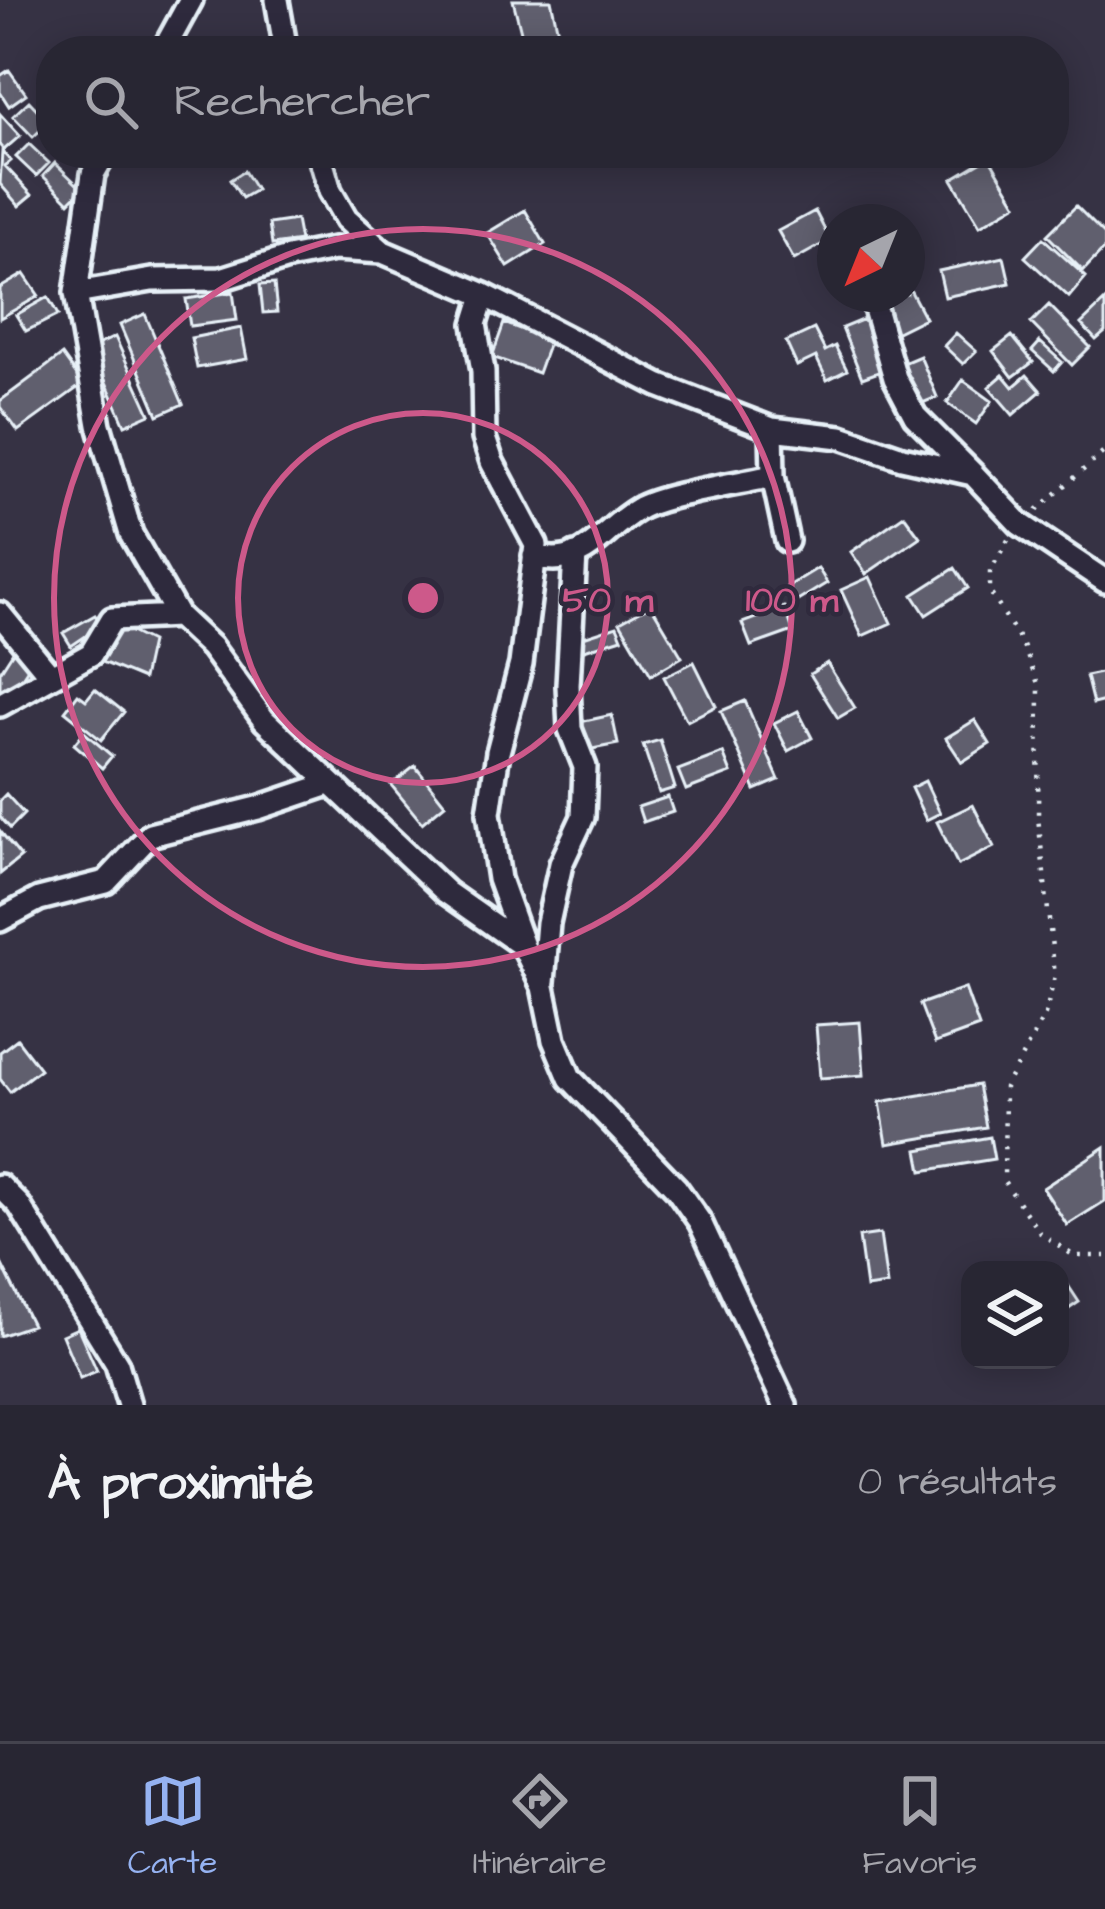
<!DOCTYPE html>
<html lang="fr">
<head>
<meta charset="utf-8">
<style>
	:root { --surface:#282633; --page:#302e3b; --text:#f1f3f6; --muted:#a5a5ac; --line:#44434e; --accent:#95b2f1 }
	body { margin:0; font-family:"Architects Daughter",sans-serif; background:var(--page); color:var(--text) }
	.controls { position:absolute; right:36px; bottom:36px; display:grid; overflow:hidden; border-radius:24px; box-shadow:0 6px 30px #0003 }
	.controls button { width:108px; height:108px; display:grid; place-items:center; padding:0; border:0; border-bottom:3px solid var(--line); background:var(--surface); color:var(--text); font:60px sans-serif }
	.compass { position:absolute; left:817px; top:204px; width:108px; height:108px; border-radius:50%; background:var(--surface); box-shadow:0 6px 30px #0003; rotate:223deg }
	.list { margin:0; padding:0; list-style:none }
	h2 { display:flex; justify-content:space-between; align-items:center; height:156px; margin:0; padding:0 48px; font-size:51px }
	h2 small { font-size:39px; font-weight:400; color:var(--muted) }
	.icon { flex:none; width:66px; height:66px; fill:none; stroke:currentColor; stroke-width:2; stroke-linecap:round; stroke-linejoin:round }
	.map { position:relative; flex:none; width:1105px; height:1405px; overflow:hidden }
	.search { position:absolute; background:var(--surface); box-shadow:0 6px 30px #0003; left:36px; right:36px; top:36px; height:132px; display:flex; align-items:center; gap:30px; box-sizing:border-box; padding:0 42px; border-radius:48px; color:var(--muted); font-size:45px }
	.sheet { height:336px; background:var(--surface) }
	nav { display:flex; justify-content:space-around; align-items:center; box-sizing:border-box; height:168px; border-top:3px solid var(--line); background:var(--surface); font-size:33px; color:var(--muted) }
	nav a { display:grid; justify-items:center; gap:6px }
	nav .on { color:var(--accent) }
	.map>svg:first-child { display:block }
	.building { fill:#605e6e; stroke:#e8f1f8; stroke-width:3 }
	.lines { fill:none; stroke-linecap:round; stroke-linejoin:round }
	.minor-casing { stroke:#e8f1f8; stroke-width:30 }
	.path { stroke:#e8f1f8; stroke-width:4.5; stroke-dasharray:3 9; stroke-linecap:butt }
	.minor { stroke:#2f2a3d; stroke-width:21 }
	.ring { fill:none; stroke:#cd598a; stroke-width:6 }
	.centre { fill:#cd598a; stroke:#2f2a3d; stroke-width:6 }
	.ring-label { font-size:36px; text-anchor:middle; font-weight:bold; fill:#cd598a; stroke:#2f2a3d; stroke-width:9; stroke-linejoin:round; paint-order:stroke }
</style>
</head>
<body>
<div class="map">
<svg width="1105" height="1405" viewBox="0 0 1105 1405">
	<rect width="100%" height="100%" fill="#363244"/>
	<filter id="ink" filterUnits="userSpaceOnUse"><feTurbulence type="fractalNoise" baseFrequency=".00833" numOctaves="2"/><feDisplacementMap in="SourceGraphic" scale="24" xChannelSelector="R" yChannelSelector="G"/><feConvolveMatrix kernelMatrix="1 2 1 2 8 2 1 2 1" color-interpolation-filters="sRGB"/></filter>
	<g filter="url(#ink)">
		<path class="building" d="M513 0H551L558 32 523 40Z
			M9 70 26 94 9 106 0 92V76Z
			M29 101 49 122 33 137 13 116Z
			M0 114 20 136 4 150 0 146Z
			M29 144 49 163 36 176 16 157Z
			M2 152 11 161 5 166 32 195 19 206 0 184Z
			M989 157 1017 204 980 226 952 179Z
			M55 163 82 189 69 202 43 176Z
			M244 171 256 190 242 198 230 180Z
			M1076 206 1105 235V248L1083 271 1047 235Z
			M525 210 545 244 508 267 487 233Z
			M815 211 830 240 794 260 778 231Z
			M296 220 300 241 272 245 269 224Z
			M1043 238 1086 277 1069 297 1025 257Z
			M1004 257 1010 283 945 297 939 271Z
			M24 274 39 296 0 318V288Z
			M274 284 277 312 263 313 260 285Z
			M907 284 925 318 895 333 875 294H907Z
			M233 292 237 320 190 326 186 299Z
			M48 297 58 315 26 331 16 315Z
			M1105 301V332L1096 340 1081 324Z
			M1049 305 1090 347 1072 365 1031 323Z
			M145 314 183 404 158 415 120 325Z
			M864 319 884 370 862 378 842 328Z
			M504 323 550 340 538 373 492 357Z
			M241 328 247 359 197 368 191 338Z
			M814 329 825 351 835 346 847 370 827 380 816 357 797 366 786 342Z
			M956 333 976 351 963 364 944 346Z
			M1012 336 1033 362 1013 377 993 351Z
			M115 337 150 414 125 425 91 348Z
			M1040 342 1062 362 1054 371 1032 351Z
			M62 355 83 384 18 431 0 407V401Z
			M920 356 937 397 913 407 896 366Z
			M1003 375 1013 387 1027 375 1041 391 1013 415 989 387Z
			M963 380 992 401 976 424 947 403Z
			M904 515 920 537 866 574 851 552Z
			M818 568 827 583 796 602 787 587Z
			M955 568 968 588 926 615 913 595Z
			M870 577 891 623 862 636 841 590Z
			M651 605 682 657 651 675 620 622Z
			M785 607 793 631 751 646 742 623Z
			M95 615 102 625 71 646 63 633Z
			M115 624 151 642 143 679 102 662Z
			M617 626 622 638 581 651 577 639Z
			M16 647 34 659 9 697 0 691V672Z
			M694 662 716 706 687 721 664 677Z
			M827 663 855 708 838 718 810 674Z
			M1105 672V701L1093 704 1086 676Z
			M95 689 124 712 101 740 65 711 78 694 86 700Z
			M745 701 779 780 755 790 721 711Z
			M798 711 812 738 788 751 774 723Z
			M612 715 618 744 587 750 580 722Z
			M975 720 990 744 962 762 946 738Z
			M84 732 112 756 102 768 74 744Z
			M660 740 675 788 659 793 643 745Z
			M723 753 731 773 686 790 678 770Z
			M415 766 445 804 422 823 391 785Z
			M925 781 940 813 926 820 911 788Z
			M6 794 24 814 10 828 0 817V800Z
			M668 797 673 812 643 822 638 807Z
			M973 805 994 847 958 865 937 822Z
			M0 831 21 857 0 874Z
			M965 988 979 1027 935 1043 920 1004Z
			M860 1022 864 1075 820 1078 816 1025Z
			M17 1039 40 1069 10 1092 0 1079V1052Z
			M978 1085 986 1127 887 1144 880 1102Z
			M990 1137 994 1159 922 1171 918 1150Z
			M1105 1147V1201L1067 1225 1043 1188Z
			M880 1234 887 1285 866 1288 859 1237Z
			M0 1261 32 1325 0 1336Z
			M1060 1273 1079 1302 1060 1315Z
			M78 1328 97 1371 80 1378 62 1335Z"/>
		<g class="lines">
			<defs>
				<path id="minor" d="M277 0 286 51
					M163 51 191 0
					M105 153 93 174 76 293 99 425 131 534 178 616 211 647 264 720 446 892 523 946 543 987 554 1040 570 1078 676 1188 700 1222 785 1405
					M319 153 330 191 346 219 383 252 484 295 658 385 772 429 841 437 902 458 973 474 1020 524 1105 581
					M76 293 152 280 221 279 288 258 334 249 383 252
					M484 295 475 324 483 371 484 438 492 462 536 545 521 664 498 752 489 813 499 879 523 946
					M876 312 895 378 915 416 973 474
					M773 476 787 541
					M534 556C585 570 600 531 638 509 660 495 743 483 773 476L772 429
					M0 614 50 675
					M0 705 91 654 112 619 178 616
					M0 920 39 899 106 882 150 835 258 808 329 784
					M543 982 548 923 561 864 583 817 585 767 570 729 568 685 575 554
					M0 1186 19 1205 117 1364 129 1405"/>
			</defs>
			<use href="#minor" class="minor-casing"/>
			<path class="path" d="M1037 510 1105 451
				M1008 540 990 571V592L1022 643 1039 686 1038 817 1055 976 1045 1015 1005 1087 1004 1181 1039 1232 1074 1256H1105"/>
			<use href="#minor" class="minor"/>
		</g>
	</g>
	<g class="ring">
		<circle cx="423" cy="598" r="185"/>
		<circle cx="423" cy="598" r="369"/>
	</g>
	<circle cx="423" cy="598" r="18" class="centre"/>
	<g class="ring-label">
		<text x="608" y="611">50 m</text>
		<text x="792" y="611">100 m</text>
	</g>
</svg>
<div class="controls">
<button><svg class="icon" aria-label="layers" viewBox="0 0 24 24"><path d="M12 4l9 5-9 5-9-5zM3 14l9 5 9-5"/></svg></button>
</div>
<svg class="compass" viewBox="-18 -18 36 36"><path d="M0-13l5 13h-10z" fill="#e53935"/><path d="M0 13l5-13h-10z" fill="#a5a5ac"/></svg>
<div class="search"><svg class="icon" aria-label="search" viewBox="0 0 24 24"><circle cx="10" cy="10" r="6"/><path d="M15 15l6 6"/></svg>Rechercher</div>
</div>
<section class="sheet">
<h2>À proximité<small>0 résultats</small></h2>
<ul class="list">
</ul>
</section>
<nav>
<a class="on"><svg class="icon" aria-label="map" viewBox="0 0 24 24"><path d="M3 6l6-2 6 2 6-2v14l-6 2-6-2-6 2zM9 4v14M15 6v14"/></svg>Carte</a>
<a><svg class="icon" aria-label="directions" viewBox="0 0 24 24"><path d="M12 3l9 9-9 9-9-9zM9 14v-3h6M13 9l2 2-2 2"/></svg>Itinéraire</a>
<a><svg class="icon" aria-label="saved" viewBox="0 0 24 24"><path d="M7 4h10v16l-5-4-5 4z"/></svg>Favoris</a>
</nav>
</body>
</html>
